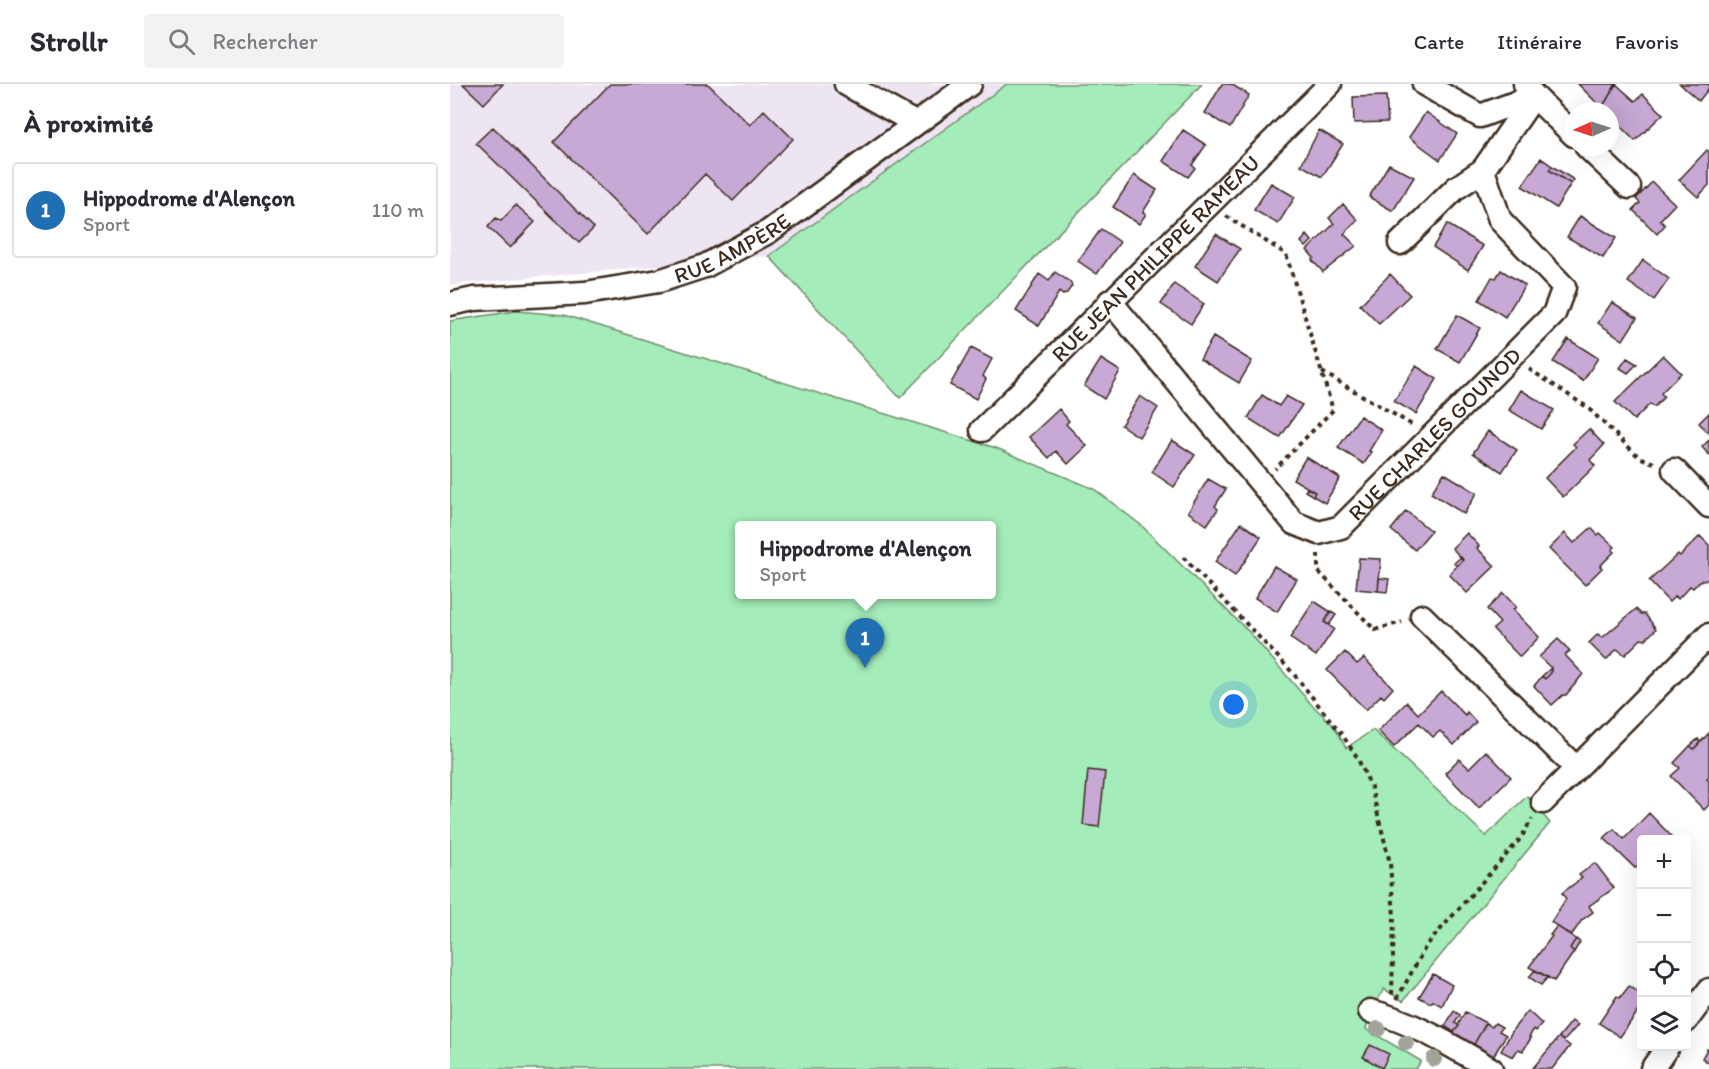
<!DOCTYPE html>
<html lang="fr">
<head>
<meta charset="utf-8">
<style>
	:root { --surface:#fff; --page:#f2f2f3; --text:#2b2b33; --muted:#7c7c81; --line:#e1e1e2; --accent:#1f6fb2 }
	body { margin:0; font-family:Itim,sans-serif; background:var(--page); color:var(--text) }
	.controls { position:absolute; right:18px; bottom:18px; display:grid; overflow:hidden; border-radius:6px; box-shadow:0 6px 24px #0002 }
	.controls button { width:54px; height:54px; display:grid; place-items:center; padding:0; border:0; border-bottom:2px solid var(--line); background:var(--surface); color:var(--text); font:30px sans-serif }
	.compass { position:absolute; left:1115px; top:18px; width:54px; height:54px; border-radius:50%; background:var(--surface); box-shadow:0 6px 24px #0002; rotate:267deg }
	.you { position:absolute; left:784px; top:621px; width:21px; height:21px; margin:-15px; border:4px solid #fff; border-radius:50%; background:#1a73e8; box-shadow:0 0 0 9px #1a73e833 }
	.badge { display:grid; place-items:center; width:39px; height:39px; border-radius:50%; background:var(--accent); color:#fff; font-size:20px; font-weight:700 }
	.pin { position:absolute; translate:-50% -50px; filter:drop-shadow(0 2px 3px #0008) }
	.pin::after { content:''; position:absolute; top:32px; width:21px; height:18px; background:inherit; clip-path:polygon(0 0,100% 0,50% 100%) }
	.popup { position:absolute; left:285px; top:437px; width:261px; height:78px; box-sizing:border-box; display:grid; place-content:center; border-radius:6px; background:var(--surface); filter:drop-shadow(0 2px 4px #0005); font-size:20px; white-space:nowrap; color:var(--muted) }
	.popup b { font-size:22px; color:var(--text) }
	.popup::after { content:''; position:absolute; left:50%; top:100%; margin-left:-12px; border:12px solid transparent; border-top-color:var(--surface) }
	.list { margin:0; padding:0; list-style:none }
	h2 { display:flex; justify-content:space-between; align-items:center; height:78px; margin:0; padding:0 24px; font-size:26px }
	h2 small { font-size:20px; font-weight:400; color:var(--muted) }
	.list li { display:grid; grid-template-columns:39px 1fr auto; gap:18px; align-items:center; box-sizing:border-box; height:96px; margin:0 12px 12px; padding:0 12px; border:2px solid var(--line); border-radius:6px }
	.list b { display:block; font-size:22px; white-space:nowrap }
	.list p { margin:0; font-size:20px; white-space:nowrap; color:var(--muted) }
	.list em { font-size:20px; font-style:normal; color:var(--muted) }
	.icon { flex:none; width:33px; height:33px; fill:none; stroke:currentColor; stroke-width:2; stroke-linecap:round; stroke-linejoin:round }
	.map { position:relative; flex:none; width:1259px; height:985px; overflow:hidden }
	header { display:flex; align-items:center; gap:36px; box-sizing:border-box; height:84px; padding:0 30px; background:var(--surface); border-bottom:2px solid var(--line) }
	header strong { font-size:28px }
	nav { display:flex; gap:33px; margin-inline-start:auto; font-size:21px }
	.search { width:420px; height:54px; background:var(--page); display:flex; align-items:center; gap:15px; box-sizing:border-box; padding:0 21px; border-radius:6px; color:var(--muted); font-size:22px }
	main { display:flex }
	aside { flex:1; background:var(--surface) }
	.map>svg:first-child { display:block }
	.built { fill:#eee5f2 }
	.green { fill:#a4ecb9; stroke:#708b6c; stroke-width:1.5; fill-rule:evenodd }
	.building { fill:#c8a8d4; stroke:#3b2a1e; stroke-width:1.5 }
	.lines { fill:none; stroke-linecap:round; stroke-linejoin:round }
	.minor-casing { stroke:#3b2a1e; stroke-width:27 }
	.path { stroke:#3b2a1e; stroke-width:4; stroke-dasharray:4.5 4.5; stroke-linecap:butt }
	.minor { stroke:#fff; stroke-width:22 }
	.tree { fill:#a2a499 }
	.labels { text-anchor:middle; stroke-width:4.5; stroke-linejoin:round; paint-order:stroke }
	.street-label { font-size:22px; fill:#3b2a1e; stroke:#fff }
</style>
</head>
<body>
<header>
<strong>Strollr</strong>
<div class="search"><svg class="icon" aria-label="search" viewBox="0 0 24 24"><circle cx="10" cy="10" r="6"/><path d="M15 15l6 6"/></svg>Rechercher</div>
<nav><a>Carte</a><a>Itinéraire</a><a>Favoris</a></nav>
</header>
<main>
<aside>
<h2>À proximité<small></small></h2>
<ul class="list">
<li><span class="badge">1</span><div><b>Hippodrome d'Alençon</b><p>Sport</p></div><em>110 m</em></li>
</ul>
</aside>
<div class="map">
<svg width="1259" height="985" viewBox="0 0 1259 985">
	<rect width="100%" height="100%" fill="#fff"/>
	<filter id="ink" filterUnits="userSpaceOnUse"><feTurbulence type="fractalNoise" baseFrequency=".0167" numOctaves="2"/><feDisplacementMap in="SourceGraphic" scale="12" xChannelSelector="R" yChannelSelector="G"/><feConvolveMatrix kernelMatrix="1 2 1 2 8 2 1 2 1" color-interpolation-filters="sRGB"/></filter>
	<g filter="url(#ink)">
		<path class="built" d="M0 0H557L319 172 0 201Z"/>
		<path class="green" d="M557 0H752L450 314 319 172Z
			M66 227 114 231 546 364 644 405 691 441 800 549 861 620 884 642 896 664 923 646 1036 752 1077 712 1100 739 953 917 934 905 920 927 916 945 971 977 966 985H0V237ZM289 442H541V510H289Z"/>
		<path class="building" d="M13 0H53L34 20Z
			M160 0H258L300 41 314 26 343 55 283 117 255 90 198 150 104 58Z
			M772 0H781L799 11 780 44 755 29Z
			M1128 0H1166L1152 24Z
			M1166 0 1185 17 1193 10 1213 30 1185 57 1160 32V27H1155L1152 24Z
			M1230 0H1259V4L1249 17Z
			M936 12 938 38 904 39 903 13Z
			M976 28 1007 50 990 76 959 53Z
			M43 43 144 144 129 159 26 59Z
			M733 46 756 61 742 81 745 84 738 93 713 77Z
			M869 46 893 60 872 93 851 81Z
			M1257 66 1259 68V101L1248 113 1229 96Z
			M1091 74 1102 82 1099 86 1121 100 1106 124 1072 102Z
			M939 80 964 93 943 127 919 113Z
			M1102 82 1124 96 1121 100 1099 86Z
			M684 91 707 106 693 128 696 130 689 140 663 123Z
			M1202 98 1225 120 1210 136 1215 141 1207 150 1183 126 1190 119 1186 115Z
			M821 99 845 113 828 140 804 126Z
			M893 120 908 136 894 150 906 162 873 188 862 176 864 174 857 166 884 140 879 134Z
			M66 121 85 138 60 164 38 143 46 134 51 137Z
			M1130 132 1166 154 1153 174 1117 153Z
			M997 140 1033 162 1018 186 983 163Z
			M651 145 670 158 647 190 628 177Z
			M766 150 790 165 768 197 745 182Z
			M857 151 862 157 856 163 851 158Z
			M1193 176 1219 195 1204 216 1178 198Z
			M1051 186 1075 201 1055 233 1029 216 1042 193 1046 194Z
			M605 188 620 198 622 202 617 209 613 211 609 208 589 242 566 227 589 190 599 197Z
			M940 190 960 211 929 240 910 221Z
			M724 200 754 220 741 240 711 220Z
			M1162 218 1187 234 1173 256 1148 239Z
			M1007 231 1030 244 1010 278 987 265Z
			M763 253 802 277 789 299 750 275Z
			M1118 255 1148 274 1133 297 1103 278Z
			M521 264 542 275 533 292 536 295 526 315 500 301Z
			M1213 271 1231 289 1211 309 1214 313 1204 323 1200 320 1184 336 1165 318Z
			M1177 274 1187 280 1178 289 1170 284Z
			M651 275 670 287 654 315 634 302Z
			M966 282 987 295 966 330 944 317Z
			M1071 306 1104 326 1091 345 1059 326Z
			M812 311 829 322 836 312 852 321 830 354 798 334Z
			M690 312 708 324 689 353 671 341Z
			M609 325 619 337 616 340 637 362 618 380 606 367 599 374 579 353Z
			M1259 329V349L1249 339Z
			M910 332 932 346 919 367 922 368 914 380 888 364Z
			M1139 345 1154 361 1140 376 1145 382 1113 413 1095 394 1126 363 1123 360Z
			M1038 347 1067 366 1052 388 1023 369Z
			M722 356 745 371 724 403 702 388Z
			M1259 356V371L1252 363Z
			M856 373 890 394 875 419 863 412 865 408 843 395Z
			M994 389 1027 409 1014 430 981 409Z
			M758 395 776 405 765 422 768 425 757 441 738 428Z
			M857 404 865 408 863 412 855 407Z
			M956 427 981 447 965 466 941 446Z
			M791 439 811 453 785 492 765 478Z
			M1141 444 1148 451 1150 449 1165 463 1162 466 1164 468 1150 482 1152 484 1135 501 1099 465 1115 449 1124 459Z
			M1017 449 1029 462 1027 464 1045 482 1017 509 999 490 1013 476 1002 464Z
			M1250 452 1259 461V496H1251L1243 504 1240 502 1228 515 1225 512 1219 518 1199 497 1228 470 1230 472Z
			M1011 473 1013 476 1007 482 1004 479Z
			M909 474 931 475 928 507 906 505Z
			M824 482 847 495 827 528 805 514Z
			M929 494 939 495 937 508 928 507Z
			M1053 509 1066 523 1063 526 1089 553 1070 573 1043 545 1050 539 1037 525Z
			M864 517 881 528 874 538 884 545 866 572 840 554Z
			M1186 525 1191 530H1195L1206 545 1195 556 1191 555 1175 571 1167 565 1156 576 1139 559 1148 550 1152 554Z
			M881 528 886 531 879 541 874 538Z
			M1108 555 1120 567 1115 571 1133 590 1116 611H1113L1102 621 1084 602 1092 592 1095 595 1101 589V584L1089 573Z
			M895 568 907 580 914 574 943 604 934 614 931 611 916 626 877 586Z
			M1101 584V589L1095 595 1092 592Z
			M991 607 1015 631 1017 628 1026 638 1004 661 990 647 983 653 969 639 944 663 928 647 957 618 968 630Z
			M1259 649V693L1257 695 1259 697V721L1254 726 1221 692 1230 684 1224 679 1240 662 1244 665Z
			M1248 655 1250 658 1244 665 1240 662Z
			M1036 667 1061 693 1029 724 995 689 1009 675 1019 684Z
			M638 686 655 688 649 743 633 741Z
			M1199 729 1221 752 1218 756H1192V781L1185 784 1154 754 1164 745 1174 755Z
			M1145 779 1164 804 1139 822 1143 828 1132 836 1121 852 1101 838 1116 815 1112 809 1132 794 1129 791Z
			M1107 842 1126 855 1120 864 1124 868 1104 897 1079 883 1102 852 1100 851Z
			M1126 855 1130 858 1124 868 1120 864Z
			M1085 886 1098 893 1091 901 1079 893Z
			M983 890 1002 901 992 922 983 917 980 919 969 913Z
			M1179 902 1192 911V927L1190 929 1188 927 1170 953 1149 939 1167 912 1170 914Z
			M1004 927 1010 931 1005 939 1009 942 1004 948 995 942Z
			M1078 927 1092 940 1086 947 1084 945 1079 953 1081 954 1073 967 1068 965 1063 973 1051 967 1064 944Z
			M1015 928 1036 939 1023 962 1002 950 1009 942 1008 941Z
			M1122 937 1128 941 1114 957 1109 953Z
			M1036 939 1042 943 1045 939 1052 943 1049 947 1056 951 1043 973 1023 962Z
			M1109 953 1120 962 1102 985H1082Z
			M920 961 939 970 932 984 913 973Z
			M1257 965 1259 967V979L1252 974Z"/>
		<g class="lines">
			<defs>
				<g id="minor">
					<path d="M396 0 465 39"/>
					<path d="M974 0 1030 32 1084 12"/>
					<path d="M1075 0 1084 12 1124 51"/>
					<path d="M1137 63 1179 103"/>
					<path d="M950 159 1006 104 1033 86"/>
					<path id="s1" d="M660 217 844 439 869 449 891 443 1104 230 1114 203 1050 136 1033 86 1084 12"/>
					<path id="s2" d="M0 220 24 215 135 209 209 197 255 182 318 148 520 0"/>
					<path id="s3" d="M532 346 880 0"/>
					<path d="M1224 386 1259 422"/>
					<path d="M972 532 1126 684"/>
					<path d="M1093 718 1259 551"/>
					<path d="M920 927C964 938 1002 962 1041 985"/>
					<path d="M1236 937 1259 906"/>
					<path d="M1202 985 1218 962"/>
				</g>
			</defs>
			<use href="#minor" class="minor-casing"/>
			<path class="path" d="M776 132 836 170 883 326 825 385
				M1079 285 1137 323 1189 373 1204 379
				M872 288 964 342
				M868 470V487L925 546 952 538
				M733 473 843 589 893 652 907 673 921 703 940 779 944 832 942 911
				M947 915 976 862 1071 754 1082 735"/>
			<use href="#minor" class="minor"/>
		</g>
		<g class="tree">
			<circle cx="928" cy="945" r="8"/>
			<circle cx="956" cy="959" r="8"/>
			<circle cx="984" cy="975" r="8"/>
		</g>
	</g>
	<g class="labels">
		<g class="street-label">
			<text dy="8" stroke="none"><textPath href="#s2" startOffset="291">RUE AMPÈRE</textPath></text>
			<text dy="8" stroke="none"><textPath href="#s3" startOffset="244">RUE JEAN PHILIPPE RAMEAU</textPath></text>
			<text dy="8" stroke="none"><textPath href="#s1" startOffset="470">RUE CHARLES GOUNOD</textPath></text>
		</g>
	</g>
</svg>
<div class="controls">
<button>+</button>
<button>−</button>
<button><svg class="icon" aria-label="locate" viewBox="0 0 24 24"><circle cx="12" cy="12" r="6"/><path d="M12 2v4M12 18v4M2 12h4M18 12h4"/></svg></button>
<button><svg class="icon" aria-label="layers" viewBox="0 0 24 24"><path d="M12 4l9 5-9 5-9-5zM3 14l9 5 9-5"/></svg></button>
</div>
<svg class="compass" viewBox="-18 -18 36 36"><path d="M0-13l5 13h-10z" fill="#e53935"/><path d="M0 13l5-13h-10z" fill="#7c7c81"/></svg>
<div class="you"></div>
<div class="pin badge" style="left:415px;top:584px">1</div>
<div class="popup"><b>Hippodrome d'Alençon</b>Sport</div>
</div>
</main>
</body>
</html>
